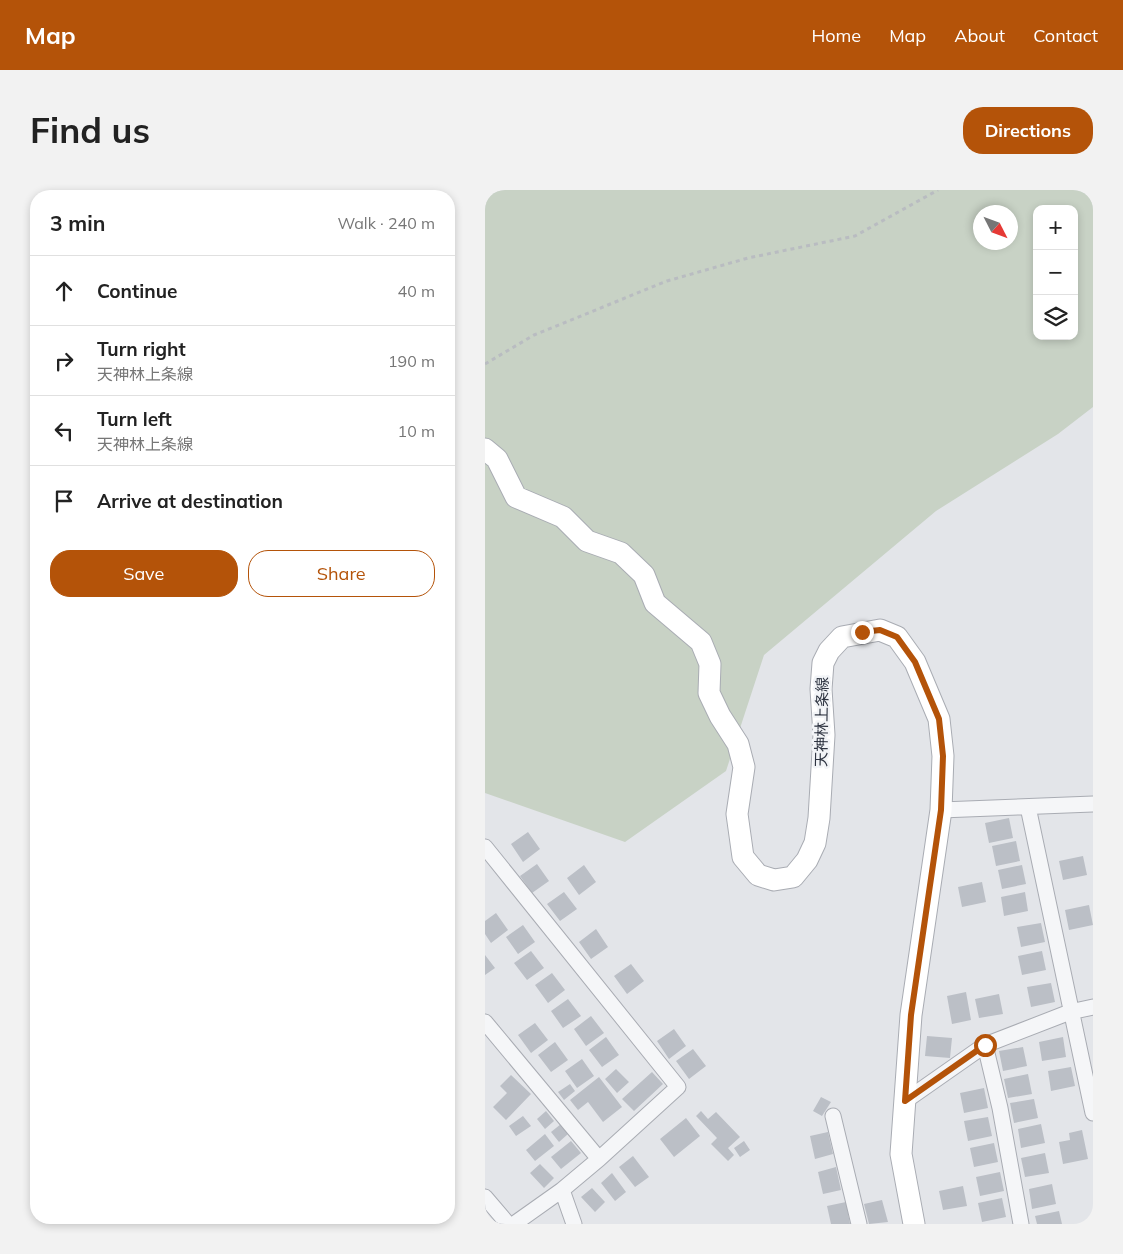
<!DOCTYPE html>
<html lang="en">
<head>
<meta charset="utf-8">
<style>
	:root { --surface:#fff; --page:#f2f2f2; --text:#222; --muted:#767676; --line:#e0e0e0; --accent:#b45309 }
	body { margin:0; font-family:Mulish,"Noto Sans JP",sans-serif; background:var(--page); color:var(--text) }
	.controls { position:absolute; right:15px; top:15px; display:grid; overflow:hidden; border-radius:10px; box-shadow:0 2px 8px #0003 }
	.controls button { width:45px; height:45px; display:grid; place-items:center; padding:0; border:0; border-bottom:1px solid var(--line); background:var(--surface); color:var(--text); font:25px sans-serif }
	.compass { position:absolute; left:488px; top:15px; width:45px; height:45px; border-radius:50%; background:var(--surface); box-shadow:0 2px 8px #0003; rotate:132deg }
	.stop { position:absolute; width:15px; height:15px; margin:-11px; border:4px solid #b45309; border-radius:50%; background:#fff }
	.stop.end { background:#b45309; border-color:#fff; box-shadow:0 1px 5px #0008 }
	.list { margin:0; padding:0; list-style:none }
	h2 { display:flex; justify-content:space-between; align-items:center; height:65px; margin:0; padding:0 20px; font-size:21px }
	h2 small { font-size:16px; font-weight:400; color:var(--muted) }
	.list li { display:grid; grid-template-columns:32px 1fr auto; gap:15px; align-items:center; box-sizing:border-box; height:70px; padding:0 20px; border-top:1px solid var(--line) }
	.list b { display:block; font-size:19px; white-space:nowrap }
	.list p { margin:0; font-size:16px; white-space:nowrap; color:var(--muted) }
	.list em { font-size:16px; font-style:normal; color:var(--muted) }
	.actions { display:flex; gap:10px; padding:15px 20px }
	.actions a { flex:1; padding:11px 0; border:1px solid var(--accent); border-radius:20px; text-align:center; font-size:18px; color:var(--accent) }
	.actions .main { background:var(--accent); color:#fff }
	.icon { flex:none; width:28px; height:28px; fill:none; stroke:currentColor; stroke-width:2; stroke-linecap:round; stroke-linejoin:round }
	.map { position:relative; flex:none; width:608px; height:1034px; overflow:hidden; border-radius:20px }
	header { display:flex; align-items:center; gap:30px; box-sizing:border-box; height:70px; padding:0 25px; background:var(--accent); color:#fff }
	header strong { font-size:24px }
	nav { display:flex; gap:28px; margin-inline-start:auto; font-size:18px }
	.intro { display:flex; align-items:center; justify-content:space-between; box-sizing:border-box; height:120px; padding:0 30px }
	h1 { margin:0; font-size:35px }
	.button { padding:12px 22px; border-radius:20px; background:var(--accent); color:#fff; font-size:18px; font-weight:700 }
	main { display:flex; gap:30px; padding:0 30px }
	aside { flex:1; background:var(--surface); border-radius:20px; box-shadow:0 2px 8px #0003 }
	.map>svg:first-child { display:block }
	.green { fill:#c8d2c5; fill-rule:evenodd }
	.building { fill:#bbbfc6 }
	.lines { fill:none; stroke-linecap:round; stroke-linejoin:round }
	.minor-casing { stroke:#a9acb3; stroke-width:17 }
	.secondary-casing { stroke:#a9acb3; stroke-width:23 }
	.path { stroke:#b9bcc1; stroke-width:3; stroke-dasharray:4 4; stroke-linecap:butt }
	.minor { stroke:#f5f6f8; stroke-width:15 }
	.secondary { stroke:#fff; stroke-width:21 }
	.route { stroke:#b45309; stroke-width:6 }
	.labels { text-anchor:middle; stroke-width:5; stroke-linejoin:round; paint-order:stroke }
	.street-label { font-size:15px; fill:#2d3340; stroke:#f2f4f7 }
</style>
</head>
<body>
<header>
<strong>Map</strong>
<nav><a>Home</a><a>Map</a><a>About</a><a>Contact</a></nav>
</header>
<div class="intro"><h1>Find us</h1><a class="button">Directions</a></div>
<main>
<aside>
<h2>3 min<small>Walk · 240 m</small></h2>
<ul class="list">
<li><svg class="icon" aria-label="ahead" viewBox="0 0 24 24"><path d="M12 20V5M6 11l6-6 6 6"/></svg><div><b>Continue</b></div><em>40 m</em></li>
<li><svg class="icon" aria-label="right" viewBox="0 0 24 24"><path d="M7 20v-9h11M14 6l5 5-5 5"/></svg><div><b>Turn right</b><p>天神林上条線</p></div><em>190 m</em></li>
<li><svg class="icon" aria-label="left" viewBox="0 0 24 24"><path d="M17 20v-9H6M10 6l-5 5 5 5"/></svg><div><b>Turn left</b><p>天神林上条線</p></div><em>10 m</em></li>
<li><svg class="icon" aria-label="arrive" viewBox="0 0 24 24"><path d="M6 21V4h12l-3 4 3 4H6"/></svg><div><b>Arrive at destination</b></div></li>
</ul>
<div class="actions"><a class="main">Save</a><a>Share</a></div>
</aside>
<div class="map">
<svg width="608" height="1034" viewBox="0 0 608 1034">
	<rect width="100%" height="100%" fill="#e3e5e9"/>
	<path class="green" d="M0 0H608V217L573 244 451 321 279 465 241 581 140 652 0 603ZM552 19H589V146H552ZM496 22H526V52H496Z"/>
	<path class="building" d="M524 628 528 648 504 653 500 633Z
		M43 642 55 659 38 672 26 654Z
		M531 651 535 671 511 676 507 656Z
		M598 666 602 685 578 690 574 671Z
		M52 674 64 691 47 703 35 686Z
		M99 675 111 692 94 705 82 688Z
		M537 675 541 694 517 699 513 680Z
		M497 692 501 712 477 717 473 697Z
		M79 702 92 719 75 731 62 714Z
		M540 702 543 721 519 726 516 707Z
		M604 715 608 735 584 740 580 720Z
		M11 723 23 740 6 753 0 744V731Z
		M556 733 560 752 536 757 532 737Z
		M38 735 50 752 33 764 21 747Z
		M111 739 123 757 106 769 94 752Z
		M46 761 59 778 42 790 29 773Z
		M557 761 561 780 537 785 533 766Z
		M0 765 10 778 0 785Z
		M146 774 159 791 142 804 129 786Z
		M67 783 80 800 63 813 50 795Z
		M566 793 570 812 546 817 542 797Z
		M481 802 486 830 467 834 462 806Z
		M514 804 518 824 494 828 490 809Z
		M83 809 96 826 78 838 66 821Z
		M106 826 119 843 101 856 89 839Z
		M50 833 63 850 46 863 33 845Z
		M189 839 201 856 184 869 172 851Z
		M442 846 467 848 465 868 440 866Z
		M121 847 134 865 117 877 104 860Z
		M578 847 581 867 557 871 554 852Z
		M70 852 83 870 66 882 53 865Z
		M538 857 542 876 518 881 514 861Z
		M208 859 221 876 204 889 191 871Z
		M97 869 109 886 92 898 80 881Z
		M586 877 590 896 566 901 563 881Z
		M131 879 144 892 132 903 120 889Z
		M167 882 178 894 149 921 137 909Z
		M543 884 547 904 523 908 519 889Z
		M26 885 46 904 21 930 8 917 22 903 15 896Z
		M114 887 137 917 118 932 103 912 93 920 85 910Z
		M85 894 90 901 79 910 73 902Z
		M499 898 503 918 479 923 475 903Z
		M336 907 346 912 337 926 328 921Z
		M549 909 553 928 529 933 525 913Z
		M61 921 69 931 60 939 52 929Z
		M216 921 223 929 231 922 255 947 243 958 249 965 243 971 226 954 232 948 211 926Z
		M38 926 46 936 31 946 24 936Z
		M503 927 507 946 483 951 479 931Z
		M201 928 215 946 189 967 175 949Z
		M76 934 83 944 74 952 66 942Z
		M556 934 560 953 536 958 533 939Z
		M597 940 603 969 578 974 574 952 585 950 584 943Z
		M343 942 348 964 330 969 325 946Z
		M60 944 69 956 50 971 41 960Z
		M86 951 96 963 76 979 66 967Z
		M259 951 265 960 255 967 249 958Z
		M509 953 513 972 489 977 485 958Z
		M560 963 564 983 540 987 536 968Z
		M148 966 164 987 150 997 134 977Z
		M55 974 69 988 59 998 45 983Z
		M351 977 356 1000 338 1004 333 982Z
		M515 982 519 1001 495 1006 491 987Z
		M127 983 141 1002 130 1011 116 993Z
		M567 994 571 1014 547 1019 544 999Z
		M478 996 482 1016 458 1020 454 1001Z
		M107 998 120 1012 110 1022 96 1007Z
		M517 1008 521 1027 497 1032 493 1013Z
		M397 1010 403 1032 384 1034 379 1014Z
		M361 1012 365 1034H346L342 1016Z
		M574 1021 577 1034H552L550 1026Z"/>
	<g class="lines">
		<defs>
			<path id="minor" d="M543 617 608 923
				M456 620 608 614
				M0 657 193 897 114 969 0 832
				M500 855 515 918 536 1034
				M420 911 500 855 585 822 608 817
				M348 926 374 1034
				M0 1007 23 1034
				M29 1034 77 1000
				M89 1034 77 1000 114 969"/>
			<path id="secondary" d="M0 259 12 269 31 307 78 327 102 351 136 363 159 385 170 413 216 452 225 474 224 503 235 526 253 554 259 577 252 624 258 667 273 685 289 690 308 687 322 670 330 653 334 628 339 545 336 499 338 473 344 461 357 447 395 440 412 447 430 472 454 529 458 566 456 620 426 825 416 964 429 1034"/>
		</defs>
		<use href="#minor" class="minor-casing"/>
		<use href="#secondary" class="secondary-casing"/>
		<path class="path" d="M0 174 49 145 182 91 263 68 370 46 453 0"/>
		<use href="#minor" class="minor"/>
		<use href="#secondary" class="secondary"/>
	</g>
	<g class="lines">
		<path class="route" d="M377 442 395 440 412 447 430 472 454 529 458 566 456 620 426 825 420 911 500 855"/>
	</g>
	<g class="labels">
		<g class="street-label">
			<text transform="translate(337 532) rotate(-89)" y="5">天神林上条線</text>
		</g>
	</g>
</svg>
<div class="controls">
<button>+</button>
<button>−</button>
<button><svg class="icon" aria-label="layers" viewBox="0 0 24 24"><path d="M12 4l9 5-9 5-9-5zM3 14l9 5 9-5"/></svg></button>
</div>
<svg class="compass" viewBox="-18 -18 36 36"><path d="M0-13l5 13h-10z" fill="#e53935"/><path d="M0 13l5-13h-10z" fill="#767676"/></svg>
<div class="stop" style="left:500px;top:855px"></div>
<div class="stop end" style="left:377px;top:442px"></div>
</div>
</main>
</body>
</html>
